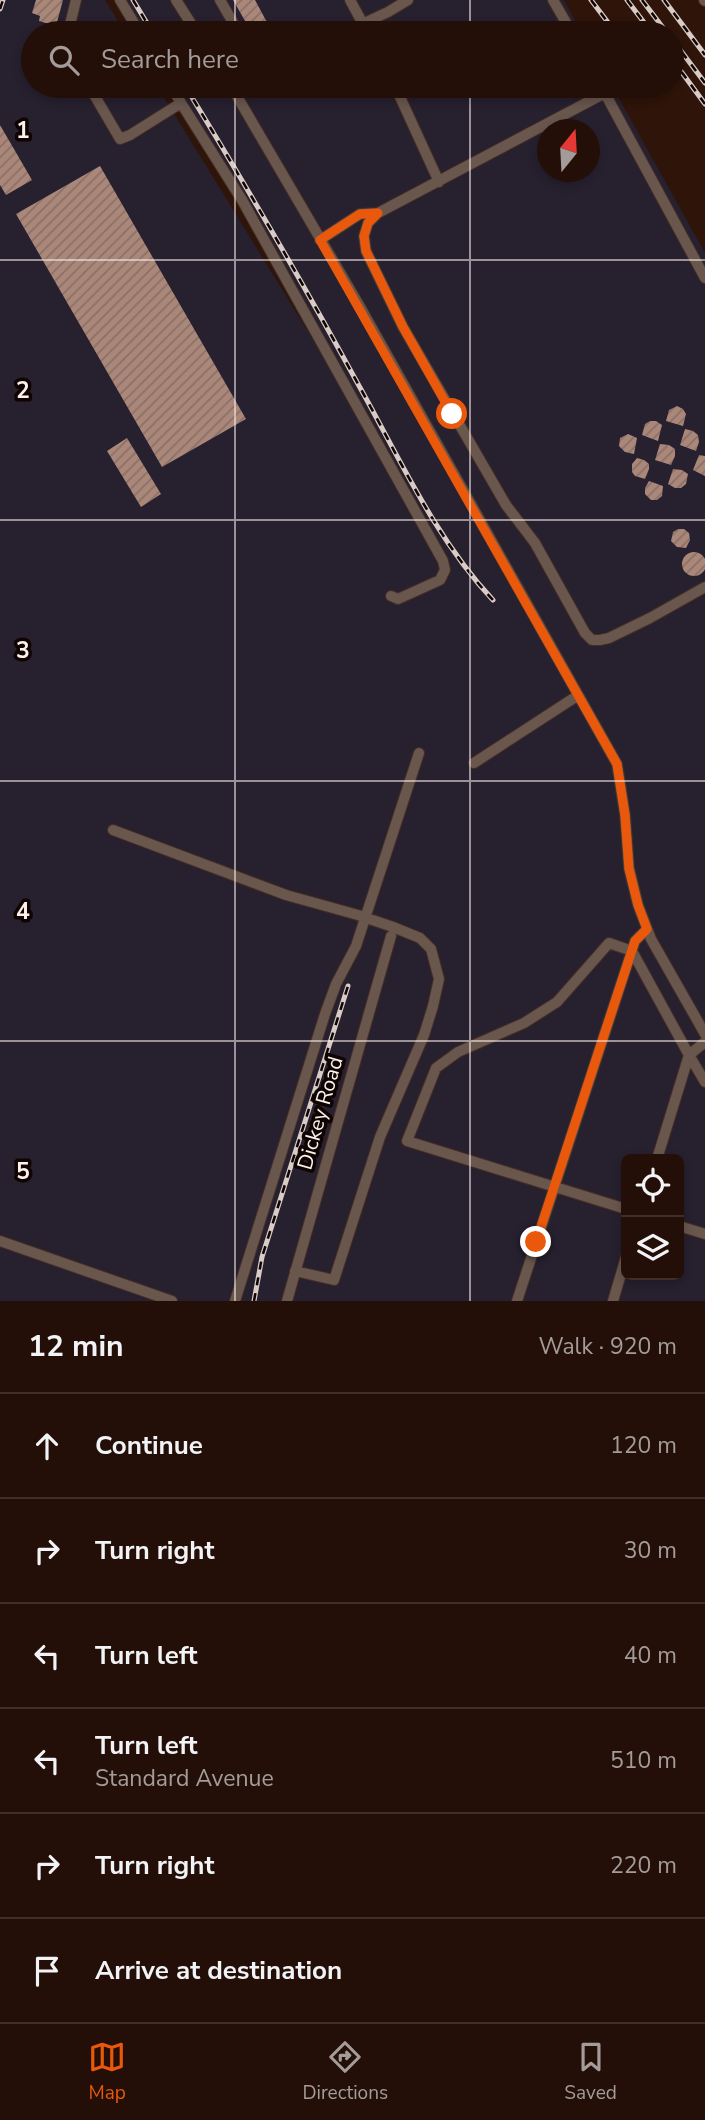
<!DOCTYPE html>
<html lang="en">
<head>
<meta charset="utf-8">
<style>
	:root { --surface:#230f07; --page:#2f1d15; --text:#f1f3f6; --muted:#a39c9b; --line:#402f28; --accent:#ea580c }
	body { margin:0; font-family:"Nunito Sans",sans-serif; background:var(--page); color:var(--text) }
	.controls { position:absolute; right:21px; bottom:21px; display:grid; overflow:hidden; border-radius:10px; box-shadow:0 4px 10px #0003 }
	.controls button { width:63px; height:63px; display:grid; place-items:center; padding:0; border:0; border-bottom:2px solid var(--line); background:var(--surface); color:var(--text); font:35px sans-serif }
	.compass { position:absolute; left:537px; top:119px; width:63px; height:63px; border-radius:50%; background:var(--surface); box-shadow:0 4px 10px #0003; rotate:18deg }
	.stop { position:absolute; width:21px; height:21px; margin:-16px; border:5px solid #ea580c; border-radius:50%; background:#fff }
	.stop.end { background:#ea580c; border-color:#fff; box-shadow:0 2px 7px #0008 }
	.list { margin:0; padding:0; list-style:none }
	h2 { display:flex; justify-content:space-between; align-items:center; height:91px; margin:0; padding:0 28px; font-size:30px }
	h2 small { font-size:23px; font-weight:400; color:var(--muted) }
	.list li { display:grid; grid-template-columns:46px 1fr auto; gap:21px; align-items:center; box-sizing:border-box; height:105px; padding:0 28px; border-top:2px solid var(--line) }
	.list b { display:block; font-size:26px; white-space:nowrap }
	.list p { margin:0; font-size:23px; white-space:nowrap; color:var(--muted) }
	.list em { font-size:23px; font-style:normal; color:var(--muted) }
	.icon { flex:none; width:38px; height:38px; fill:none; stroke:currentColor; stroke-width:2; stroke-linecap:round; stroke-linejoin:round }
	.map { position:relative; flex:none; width:705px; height:1301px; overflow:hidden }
	.search { position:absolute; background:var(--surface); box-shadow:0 4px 10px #0003; left:21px; right:21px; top:21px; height:77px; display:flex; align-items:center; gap:18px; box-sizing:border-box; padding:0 24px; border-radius:38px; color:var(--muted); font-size:26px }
	.sheet { height:721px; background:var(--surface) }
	nav { display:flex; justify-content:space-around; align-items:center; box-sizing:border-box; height:98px; border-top:2px solid var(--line); background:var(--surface); font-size:19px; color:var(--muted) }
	nav a { display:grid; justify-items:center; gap:4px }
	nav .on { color:var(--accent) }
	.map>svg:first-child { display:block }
	.industrial { fill:#27202f; fill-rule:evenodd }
	.building { fill:url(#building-hatch) }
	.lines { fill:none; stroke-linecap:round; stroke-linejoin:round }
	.minor-casing { stroke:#482f24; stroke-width:12 }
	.minor { stroke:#69574e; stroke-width:10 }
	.rail-casing { stroke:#d9cbc5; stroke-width:5 }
	.rail { stroke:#0f0402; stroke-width:2.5; stroke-dasharray:8; stroke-linecap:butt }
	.route { stroke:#ea580c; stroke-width:9 }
	.grid { fill:none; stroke:#fdf1ec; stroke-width:2; stroke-opacity:0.55 }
	.labels { text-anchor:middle; stroke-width:7; stroke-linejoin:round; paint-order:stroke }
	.street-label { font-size:21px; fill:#fdf1ec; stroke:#0f0402 }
	.grid-label { font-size:23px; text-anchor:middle; font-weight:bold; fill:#fdf1ec; stroke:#0f0402; stroke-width:7; stroke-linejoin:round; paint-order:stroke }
</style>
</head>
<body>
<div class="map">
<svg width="705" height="1301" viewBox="0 0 705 1301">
	<defs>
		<pattern id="building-hatch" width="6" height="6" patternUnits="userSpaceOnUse" patternTransform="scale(1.75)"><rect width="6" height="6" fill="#aa8779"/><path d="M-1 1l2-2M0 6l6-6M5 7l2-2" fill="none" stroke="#897168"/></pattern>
	</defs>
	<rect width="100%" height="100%" fill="#2f1409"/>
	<path class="industrial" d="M0 0H105L125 33H33V86H157L449 561 169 86H612L705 253V1301H0ZM548 130H590V172H548ZM626 1159H679V1275H626Z
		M118 0H564L582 33H138Z"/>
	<path class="building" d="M36 0H63L56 26 39 21 40 16 32 13Z
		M233 0H255L269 26 252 33Z
		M0 125 32 180 6 195 0 185Z
		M100 166 246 419 162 467 16 214Z
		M677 406 683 409 686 414 683 426 666 421 669 410Z
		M650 421H656L662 425 658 441 642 435 645 424Z
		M685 429 693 431 698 435 699 442 696 451 680 445Z
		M628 434 637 438 634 454 625 452 619 446 620 438Z
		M127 438 161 494 141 507 107 451Z
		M660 444 669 445 675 449V456L671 465 655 460Z
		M699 455 705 456V476L693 470Z
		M637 458 644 460 649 464V469L645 479 635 476 632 472V464Z
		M673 469 682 470 688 474 686 484 681 488H675L668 484Z
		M649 481 663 486 662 496 657 500H651L645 494V488Z
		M678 529H684L689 533 690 540 686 548 677 547 671 541 673 532Z
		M682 564a12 12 0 1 1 24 0a12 12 0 1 1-24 0Z"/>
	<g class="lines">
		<defs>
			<path id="minor" d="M120 0 140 33
				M176 0 197 33
				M220 0 239 33
				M350 0 368 33
				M553 0 572 33
				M704 0 705 1
				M68 33 76 0
				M343 33 388 12 408 0
				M89 86 120 139 130 135 181 103 171 86
				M231 86 359 305 617 764 625 815 629 868 638 905 651 939 705 1034
				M395 86 439 182
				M601 86 705 278
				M605 93 378 213 368 223 364 236 366 251 403 327 506 505 535 543 585 633 592 640H600L609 638 650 618 705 587
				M236 94 250 86
				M181 103 242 200 443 561 445 570 440 580 398 599 391 596
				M320 240 360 214 378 213
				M474 763 577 696
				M113 830 286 895 358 915 393 927 420 938 431 949 439 979 433 1006 424 1035 380 1137 334 1280 295 1271
				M705 1042 689 1055 705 1082
				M626 1209 407 1141 436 1068 458 1052 524 1023 557 1002 609 943 632 951 689 1055 657 1159
				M679 1226 705 1234
				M0 1241 172 1301
				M235 1301 325 1014 336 984 356 946 419 753
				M287 1301 391 936
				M517 1301 635 941 647 929
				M613 1301 626 1257"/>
		</defs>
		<use href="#minor" class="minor-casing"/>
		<use href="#minor" class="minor"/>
		<defs>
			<path id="rail" d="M133 0 153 33
				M591 0 616 33
				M627 0 652 33
				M642 0 667 33
				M664 0 705 55
				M0 9 3 0
				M672 39 705 83
				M672 59 705 104
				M185 86C245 184 303 283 358 384 399 457 435 538 493 600
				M254 1301 262 1257 348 986"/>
		</defs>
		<use href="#rail" class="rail-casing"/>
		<use href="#rail" class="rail"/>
	</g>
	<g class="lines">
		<path class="route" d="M452 414 403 327 366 251 364 236 368 223 378 213 360 214 320 240 617 764 625 815 629 869 638 905 647 929 635 941 536 1242"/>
	</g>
	<path class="grid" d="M235 0V33M470 0V33M235 86V1301M470 86V1301M0 260H705M0 520H705M0 781H705M0 1041H705"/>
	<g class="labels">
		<g class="street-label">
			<text transform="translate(320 1113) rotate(-74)" y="7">Dickey Road</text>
		</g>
	</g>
	<g class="grid-label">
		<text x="23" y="138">1</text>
		<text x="23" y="398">2</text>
		<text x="23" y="658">3</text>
		<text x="23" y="919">4</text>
		<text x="23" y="1179">5</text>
	</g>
</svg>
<div class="controls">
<button><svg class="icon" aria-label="locate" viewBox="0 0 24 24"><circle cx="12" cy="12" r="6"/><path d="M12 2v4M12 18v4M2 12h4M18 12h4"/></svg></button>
<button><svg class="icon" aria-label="layers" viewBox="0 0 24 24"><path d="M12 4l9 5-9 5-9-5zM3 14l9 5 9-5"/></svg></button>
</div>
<svg class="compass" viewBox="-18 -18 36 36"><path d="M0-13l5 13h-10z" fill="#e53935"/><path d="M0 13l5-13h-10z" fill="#a39c9b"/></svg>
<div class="stop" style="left:452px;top:414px"></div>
<div class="stop end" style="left:536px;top:1242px"></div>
<div class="search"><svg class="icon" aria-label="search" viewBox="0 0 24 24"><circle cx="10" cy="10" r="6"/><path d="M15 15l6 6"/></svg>Search here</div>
</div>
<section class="sheet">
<h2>12 min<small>Walk · 920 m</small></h2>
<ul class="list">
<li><svg class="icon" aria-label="ahead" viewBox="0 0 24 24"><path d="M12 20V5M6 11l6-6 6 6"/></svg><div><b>Continue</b></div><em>120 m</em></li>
<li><svg class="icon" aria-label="right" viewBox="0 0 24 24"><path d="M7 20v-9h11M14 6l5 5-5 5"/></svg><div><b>Turn right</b></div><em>30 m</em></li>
<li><svg class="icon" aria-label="left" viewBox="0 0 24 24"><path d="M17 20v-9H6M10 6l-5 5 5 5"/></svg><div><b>Turn left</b></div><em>40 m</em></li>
<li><svg class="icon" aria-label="left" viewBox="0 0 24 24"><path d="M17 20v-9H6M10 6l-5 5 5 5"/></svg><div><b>Turn left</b><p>Standard Avenue</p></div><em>510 m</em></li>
<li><svg class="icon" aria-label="right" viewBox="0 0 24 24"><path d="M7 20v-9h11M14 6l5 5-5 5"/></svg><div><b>Turn right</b></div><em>220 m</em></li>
<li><svg class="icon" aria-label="arrive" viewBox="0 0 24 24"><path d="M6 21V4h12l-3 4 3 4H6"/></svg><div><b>Arrive at destination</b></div></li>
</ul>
</section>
<nav>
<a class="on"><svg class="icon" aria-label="map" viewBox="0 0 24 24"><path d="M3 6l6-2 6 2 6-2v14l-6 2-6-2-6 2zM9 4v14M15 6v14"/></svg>Map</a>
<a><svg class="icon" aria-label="directions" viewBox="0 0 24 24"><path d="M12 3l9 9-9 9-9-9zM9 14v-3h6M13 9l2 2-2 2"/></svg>Directions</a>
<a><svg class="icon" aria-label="saved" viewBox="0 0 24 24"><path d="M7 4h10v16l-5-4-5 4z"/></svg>Saved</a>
</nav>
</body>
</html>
